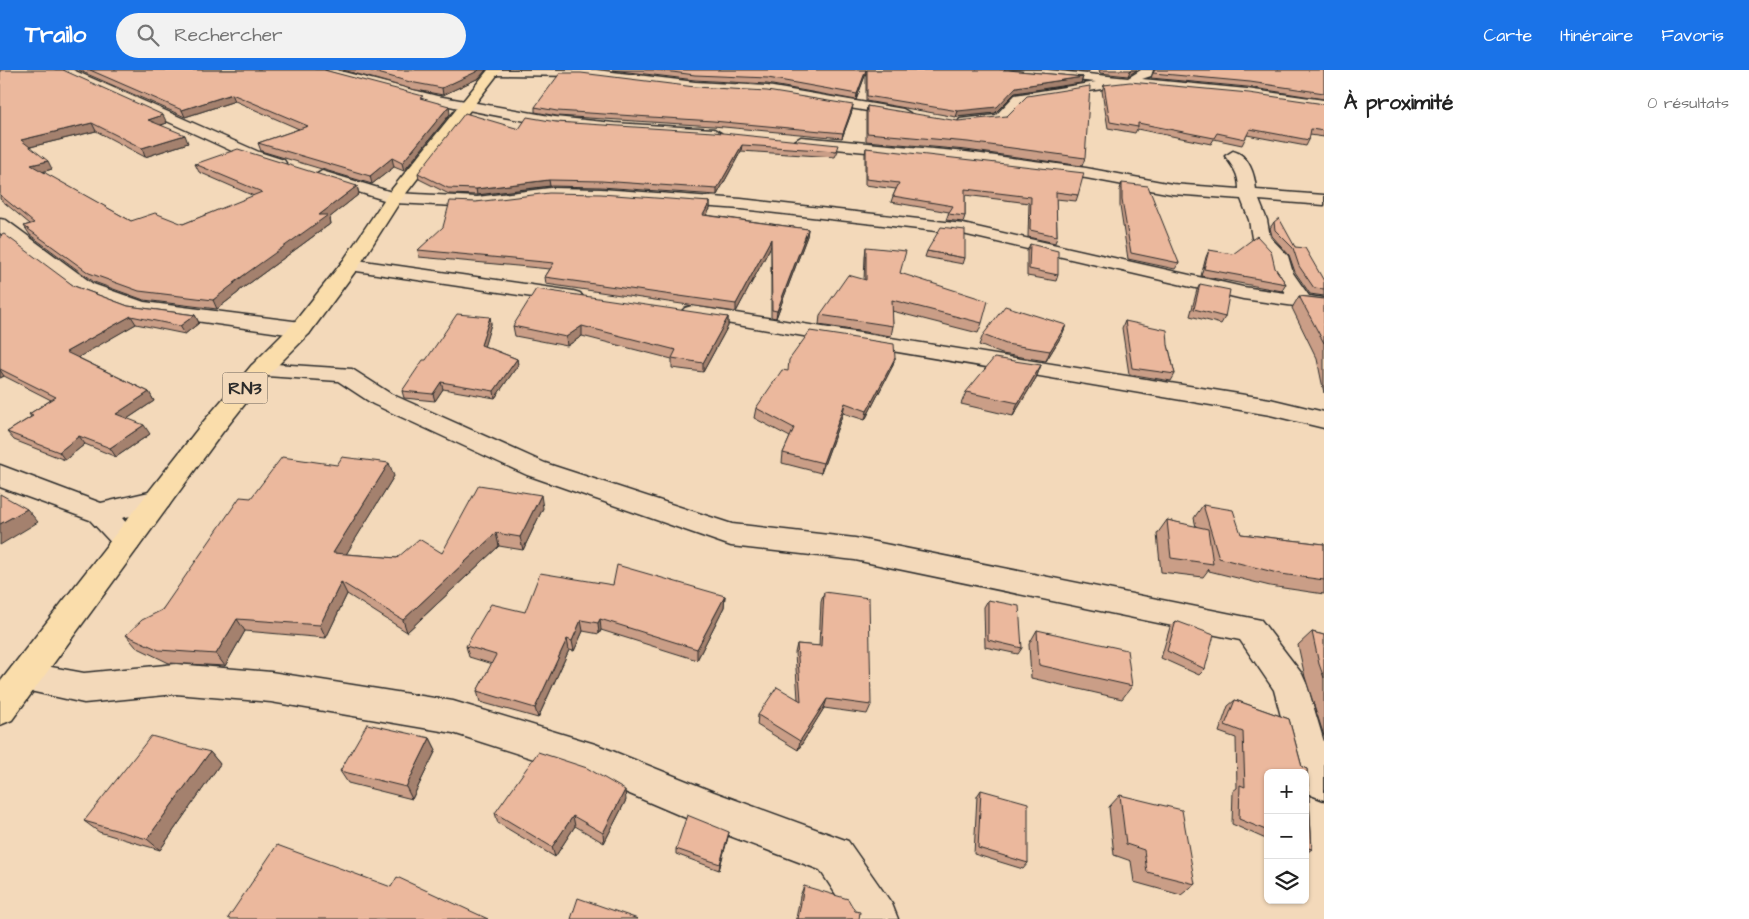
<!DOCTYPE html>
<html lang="fr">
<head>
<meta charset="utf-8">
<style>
	:root { --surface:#fff; --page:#f2f2f2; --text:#222; --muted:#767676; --line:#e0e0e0; --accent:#1a73e8 }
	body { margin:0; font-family:"Architects Daughter",sans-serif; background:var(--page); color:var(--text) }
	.controls { position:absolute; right:15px; bottom:15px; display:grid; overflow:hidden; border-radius:8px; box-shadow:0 1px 4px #0004 }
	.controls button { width:45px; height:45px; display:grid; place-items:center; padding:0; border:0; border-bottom:1px solid var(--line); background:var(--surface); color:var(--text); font:25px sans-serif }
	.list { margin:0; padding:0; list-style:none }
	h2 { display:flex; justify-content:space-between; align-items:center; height:65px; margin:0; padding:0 20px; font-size:21px }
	h2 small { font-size:16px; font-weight:400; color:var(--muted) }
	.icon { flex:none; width:28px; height:28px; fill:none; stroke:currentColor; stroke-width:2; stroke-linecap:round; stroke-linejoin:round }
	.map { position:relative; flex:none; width:1324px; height:849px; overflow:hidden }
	header { display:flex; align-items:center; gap:30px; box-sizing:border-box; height:70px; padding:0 25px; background:var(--accent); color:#fff }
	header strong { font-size:24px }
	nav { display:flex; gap:28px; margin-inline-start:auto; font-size:18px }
	.search { width:350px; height:45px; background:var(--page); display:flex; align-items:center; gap:12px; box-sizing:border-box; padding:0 18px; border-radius:28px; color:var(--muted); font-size:19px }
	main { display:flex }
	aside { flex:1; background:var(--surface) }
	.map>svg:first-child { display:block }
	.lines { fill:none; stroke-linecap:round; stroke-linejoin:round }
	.minor-casing { stroke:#2b2b2b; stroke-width:3 }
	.trunk-casing { stroke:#2b2b2b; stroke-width:3 }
	.minor { fill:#f3d9ba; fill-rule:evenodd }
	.trunk { fill:#faddab; fill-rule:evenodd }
	.wall { fill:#ca9e87; stroke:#2b2b2b }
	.shaded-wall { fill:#a4816e; stroke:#2b2b2b }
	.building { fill:#ebb89d; stroke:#2b2b2b }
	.labels { text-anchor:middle; stroke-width:5; stroke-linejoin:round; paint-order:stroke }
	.shield { fill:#f3d9ba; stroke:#675f56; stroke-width:1 }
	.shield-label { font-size:18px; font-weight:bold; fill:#2b2b2b }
</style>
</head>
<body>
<header>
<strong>Trailo</strong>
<div class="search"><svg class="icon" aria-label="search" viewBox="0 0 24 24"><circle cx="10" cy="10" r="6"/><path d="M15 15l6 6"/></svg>Rechercher</div>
<nav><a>Carte</a><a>Itinéraire</a><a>Favoris</a></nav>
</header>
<main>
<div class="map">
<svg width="1324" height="849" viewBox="0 0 1324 849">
	<rect width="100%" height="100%" fill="#f3d9ba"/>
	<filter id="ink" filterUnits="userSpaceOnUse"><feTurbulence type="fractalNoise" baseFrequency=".02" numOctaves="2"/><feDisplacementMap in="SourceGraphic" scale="10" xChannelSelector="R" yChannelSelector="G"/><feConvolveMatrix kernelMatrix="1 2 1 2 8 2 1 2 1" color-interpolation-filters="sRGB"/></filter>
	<g filter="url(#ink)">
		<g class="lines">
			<defs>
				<path id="minor" d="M56 0H73L259 82 284 90 286 93 278 98 247 88Z
					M316 0H336L437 26 555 47 614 53 714 59 721 63 714 67C667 64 620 64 574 58 487 47 402 26 318 3Z
					M488 0H596L695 12 767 16 903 39 910 43 903 47 767 24 695 20 581 6 494 5 490 4Z
					M1001 0H1047L1128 8 1141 0H1153L1151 6 1142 9 1247 19 1324 30V38L1247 27 1128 15 1024 31 1005 52 960 55 958 52 960 49 996 45 1015 25 1096 12 1007 4Z
					M801 67 966 82 1086 98 1172 114 1239 119C1239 104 1233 97 1225 86L1233 81C1249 85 1255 105 1256 120L1324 125V135L1259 130 1267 150 1270 167 1288 186 1293 203 1309 226 1324 228V240L1243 229 963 164 741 139 601 129 550 128 477 137 394 133 316 109 314 106 322 101 395 123 477 127 550 118 601 119 741 129 963 154 1243 217 1286 223 1273 203 1269 187 1252 168 1249 150 1241 129 1172 124 1086 108 966 92 796 75 793 72Z
					M0 149 6 150 93 214 144 232 301 252 309 254 312 259 309 264 301 266 133 242 79 222 0 163Z
					M350 189 573 221 580 223 583 227 580 231 573 233 343 199 340 195 343 191Z
					M692 236 1270 329 1324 342V358L1270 345 685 246 681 242 685 238Z
					M260 293 352 299 391 324 545 393 732 454 855 468 1261 550 1302 604 1307 615 1324 672V730L1311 725 1305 719V703H1296L1274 620 1240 570 855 490 731 476 527 405 373 334 338 311 252 305 248 300 252 295Z
					M0 395 101 433 158 420 168 423 172 430 168 437 122 448 142 471 137 479 127 482 117 479 90 450 0 417Z
					M24 592 84 603 176 594 271 602 453 631 595 674 714 722 848 771 892 834 898 849H852L820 800 714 760 590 707 453 663 271 632 176 624 84 633 12 617 7 607 12 597Z"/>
				<path id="trunk" d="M488 0H501L401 130 357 199 309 264 268 305 222 363 12 650 0 655V612L204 351 252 295 293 254 343 191 388 124Z"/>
			</defs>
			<use href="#minor" class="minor-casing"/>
			<use href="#trunk" class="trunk-casing"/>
			<use href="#minor" class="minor"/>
			<use href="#trunk" class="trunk"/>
		</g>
		<path class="wall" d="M0 0 167 53 161 55 188 73 145 87 96 61 30 77 52 99 42 102 131 151 183 154 254 126 199 102 195 94 357 116 359 124 329 148 330 154 239 221V222L217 239 144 230 94 212 30 165 24 156 30 154 0 129Z
			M78 0H324L423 29 450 44 404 101 394 97 372 114 261 81 258 73 299 59 235 31 185 47Z
			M343 0H486L479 8 443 25 411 19Z
			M612 0H1008L1083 7 1081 13 1015 23 995 43 956 47 866 31V3L856 30 767 14 695 10Z
			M1066 0H1089V2Z
			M1099 0H1137L1128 6 1100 3Z
			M1154 0H1324V29L1247 17 1151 8Z
			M1104 15 1324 34V67L1310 65 1309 70 1306 76 1247 65 1242 75 1214 69 1211 74 1137 59 1135 63 1108 58 1102 21Z
			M867 36 1085 88 1082 96 966 80 866 71V43Z
			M535 37 852 41 842 68 713 56 557 46 535 42Z
			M556 52 838 81 835 87 741 81 717 125 601 117 550 116 477 125 449 124 419 109 418 103 519 59Z
			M866 78 1078 125 1076 131 1056 129 1057 166 1055 173 1028 167 1029 133 965 125V146L963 152 946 150 949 142 891 132 893 126 896 119 865 115V84Z
			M1122 113 1179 193 1175 199 1128 189 1120 136V119Z
			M476 132H710V139L706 145 808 159 807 166 776 248 771 247V176L736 242 546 214 545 207 550 199 419 187 418 180Z
			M1274 152 1324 211V226L1310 224 1295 202 1289 185 1272 166 1270 158Z
			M0 166 74 216 128 236 195 245 199 253 185 264 136 254 77 287 149 322 154 331 127 349 150 364 116 387 85 374 65 390 14 370 7 362 31 347 29 344 51 330 4 306 0 308Z
			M1030 174 1058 205 1056 211 1027 206V181Z
			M866 177 900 203 982 253 978 263 892 241 893 256 891 266 819 255 820 245 864 210 865 187Z
			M1209 180 1275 198 1286 214 1282 221 1201 206 1206 187Z
			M927 181 965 188 963 194 925 187Z
			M1200 214 1225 247 1221 254 1190 246 1197 220Z
			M1299 226 1324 229V323L1317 289 1292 238Z
			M490 247 491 254 484 276 517 289 518 295 495 328 443 319 435 331 404 328 402 321 426 290Z
			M728 247V256L703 302 672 298V289L582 266 567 276 515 266 513 256Z
			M1125 251 1168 275 1175 304 1171 311 1129 304 1122 258Z
			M1066 255 1062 265 1046 291 1002 284 979 275 983 265Z
			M895 288 892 297 865 350 843 343 821 403 782 393 783 383 790 367 754 348 756 338 788 301Z
			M1041 295 1036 308 1013 346 961 334 966 322Z
			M394 406 346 484 397 488 442 483 543 438 523 480 499 476 407 562 347 524 326 568 245 561 225 596 169 593 136 577 126 565 162 540 251 428Z
			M1203 435 1241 464 1324 474V524L1270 516 1209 501V499L1203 507 1161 502 1157 464 1167 450 1196 457 1194 448Z
			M613 515 725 526 724 537 697 590 601 560 599 564 583 561 574 581 569 580 538 648 480 632 477 621 492 594 469 587 466 576 525 542Z
			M824 522 871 635 867 644 824 638 798 680 757 655 758 645 798 629 795 583 797 574 819 576 821 532Z
			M988 530 1022 578 1018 584 985 577 984 537Z
			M1176 551 1205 599 1199 605 1161 588 1170 557Z
			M1037 560 1132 616 1122 629 1031 608 1029 574Z
			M1312 562 1324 565V666L1305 607 1298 575Z
			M1235 630 1289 649 1302 697 1307 699 1312 779 1305 784V703H1268V770L1232 754 1233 721 1237 718 1236 668 1219 662 1228 636Z
			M430 668 436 680 412 729 348 713 340 701Z
			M210 682 220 694 160 780 99 762 84 751Z
			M981 720 1028 793 1023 799 974 784 977 726Z
			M1120 725 1195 814 1181 825 1134 812 1131 791 1114 785 1109 737Z
			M626 730 604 773 575 756 555 787 498 753 495 743Z
			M728 767 719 800 676 784V779Z
			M804 816 859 849H796L800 826Z"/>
		<path class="shaded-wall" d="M479 0H486L479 8 443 25 442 18Z
			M866 0V3L856 30 857 24Z
			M1131 0H1137L1128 6 1130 1Z
			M1083 7 1081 13 1015 23 995 43 956 47 958 41 1016 17Z
			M232 24 235 31 185 47 182 40Z
			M853 35 852 41 842 68 843 63Z
			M449 36 450 44 404 101 402 93Z
			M163 45 167 53 152 58 148 50Z
			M92 53 96 61 26 78 21 70Z
			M185 65 188 73 145 87 142 78Z
			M742 75 741 81 717 125V119Z
			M392 88 394 97 372 114 370 106Z
			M48 91 52 99 35 104 31 95Z
			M549 110 550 116 477 125 476 119Z
			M357 116 359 124 329 148 330 154 239 221V222L217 239 213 230 319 145Z
			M710 132V139L703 151V145Z
			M808 159 807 166 776 248 777 241Z
			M771 169V176L736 242V234Z
			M195 245 199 253 185 264 180 256Z
			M131 246 136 254 72 291 66 282Z
			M490 247 491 254 483 281 481 275Z
			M728 247V256L703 302V293Z
			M1066 255 1062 265 1046 291 1050 281Z
			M582 256V266L567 276 566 267Z
			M895 288 892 297 865 350 867 341Z
			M517 289 518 295 495 328 494 321Z
			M1041 295 1036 308 1013 346 1018 333Z
			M0 300 4 306 0 308Z
			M441 312 443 319 435 331 433 324Z
			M149 322 154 331 121 353 116 344Z
			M845 333 843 343 821 403 823 393Z
			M144 355 150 364 116 387 110 378Z
			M79 366 85 374 65 390 59 382Z
			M389 393 394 406 339 496 333 483Z
			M541 425 543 438 523 480 520 467Z
			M27 439 38 452 0 475V454Z
			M496 463 499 476 407 562 403 550Z
			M341 512 347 524 326 568 320 555Z
			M725 526 724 537 697 590V579Z
			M237 549 245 561 225 596 216 584Z
			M600 549 601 560 599 564 598 553Z
			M581 550 583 561 574 581 572 571Z
			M567 569 569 580 538 648 535 638Z
			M827 629 824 638 798 680 800 671Z
			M430 668 436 680 412 729 406 717Z
			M210 682 220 694 160 780 147 769Z
			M625 720 626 730 604 773 603 763Z
			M573 746 575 756 555 787 552 777Z
			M729 762 728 767 719 800 720 794Z"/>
		<path class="building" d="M0 0H63L163 45 148 50 185 65 142 78 92 53 21 70 48 91 31 95 131 151 155 143 183 154 262 122 195 94 238 79 357 116 319 145H328L233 213H235L213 230 139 221 89 203 24 156 34 153 0 125Z
			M90 0H324L423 26 420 28 449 36 402 93 392 88 370 106 258 73 308 56 232 24 182 40Z
			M367 0H479L478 1 442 18 410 12Z
			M657 0H866L857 24 768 8 695 5Z
			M867 0H1008L1083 7 1016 17 997 37 958 41 867 26Z
			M1155 0H1324V23L1250 12 1153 3Z
			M560 3H581L695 17 767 21 853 35 843 63 713 51 557 41 535 37Z
			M1130 12 1249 23 1324 34V61L1311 59 1309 70 1250 59 1245 69 1217 63 1214 68 1138 53V57L1110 52 1104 15Z
			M1090 16 1085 88 968 72 867 63V36L958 51 1007 46 1027 26Z
			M465 43 519 59 527 47 556 52 713 62 838 75 836 81 742 75 717 119 601 111 549 110 476 119 448 118 418 103Z
			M866 78 1084 103 1078 125 1056 122 1057 166 1030 160 1031 127 965 119V146L948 144 953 136 893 126 899 113 866 109Z
			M1122 113 1148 116 1179 193 1131 183 1122 130Z
			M549 123 601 124 710 132 703 145 808 159 777 241 772 240 771 169 736 234 545 207 554 193 418 180 443 157 450 131 476 132Z
			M1279 148 1295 177 1305 178 1324 211V219L1314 218 1299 196 1293 178 1275 160 1274 152Z
			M941 157 965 160V188L927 181Z
			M4 164 74 216 128 236 195 245 180 256 131 246 66 282 149 322 116 344 144 355 110 378 79 366 59 382 7 362 33 346 29 344 56 327 0 299V166Z
			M1257 166 1271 181 1275 198 1286 214 1204 199 1209 180 1233 184Z
			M1030 174 1058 181V205L1029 199Z
			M866 177 906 181 900 203 988 231 982 253 892 230 893 256 820 245 848 205 866 210Z
			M1200 214 1230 220 1225 247 1194 239Z
			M536 219 728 247 703 293 672 288 676 280 582 256 566 267 513 256Z
			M1299 226 1324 229V273Z
			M1005 236 1066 255 1050 281 1006 274 983 265Z
			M457 244 490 247 481 275 517 289 494 321 441 312 433 324 402 321 423 290H426Z
			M1125 251 1167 260 1168 275 1175 304 1132 298Z
			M810 261 894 274 895 288 867 341 845 333 823 393 783 383 794 358 756 338 782 300 788 301 789 290Z
			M994 288 1041 295 1018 333 966 322Z
			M282 387 337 395 342 387 389 393 333 483 397 488 419 469 442 483 479 415 541 425 520 467 496 463 403 550 341 512 320 555 237 549 216 584 159 580 126 565 142 550 162 540 240 427 251 428Z
			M0 424 27 439 0 454Z
			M1203 435 1233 440 1241 464 1324 474V510L1281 504 1219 488Z
			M1167 450 1208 459 1213 494 1171 488Z
			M617 495 725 526 697 579 600 549 598 553 581 550 572 571 567 569 535 638 477 621 496 585 466 576 491 534 525 542 540 503 613 515Z
			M824 522 869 528 871 635 827 629 800 671 758 645 777 617 801 631 797 574 821 576Z
			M988 530 1019 536 1022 578 988 570Z
			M1176 551 1214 565 1205 599 1167 581Z
			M1037 560 1127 580 1132 616 1039 595Z
			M1312 562 1324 565V608L1319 594Z
			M1235 630 1289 649 1302 697 1307 699 1312 779 1305 777V703H1268V761L1239 749 1240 715 1245 717 1243 662 1225 655Z
			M367 654 430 668 406 717 340 701Z
			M151 666 210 682 147 769 84 751Z
			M538 682 587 698 625 720 603 763 573 746 552 777 495 743Z
			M981 720 1028 733V793L978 778Z
			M1120 725 1182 740 1195 814 1147 802 1144 780 1126 774Z
			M687 745 729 762 720 794 676 779Z
			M277 775 391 817 397 807 488 849H230L228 848Z
			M804 816 848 829 855 841 860 842 859 849H798Z
			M578 828 638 849H571Z"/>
	</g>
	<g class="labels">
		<rect class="shield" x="222.5" y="302.5" width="45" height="31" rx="4"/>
		<g class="shield-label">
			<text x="245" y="324">RN3</text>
		</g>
	</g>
</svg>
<div class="controls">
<button>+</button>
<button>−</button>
<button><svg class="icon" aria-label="layers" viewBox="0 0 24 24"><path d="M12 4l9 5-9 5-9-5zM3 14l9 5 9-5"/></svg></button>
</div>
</div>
<aside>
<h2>À proximité<small>0 résultats</small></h2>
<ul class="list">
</ul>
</aside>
</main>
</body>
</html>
